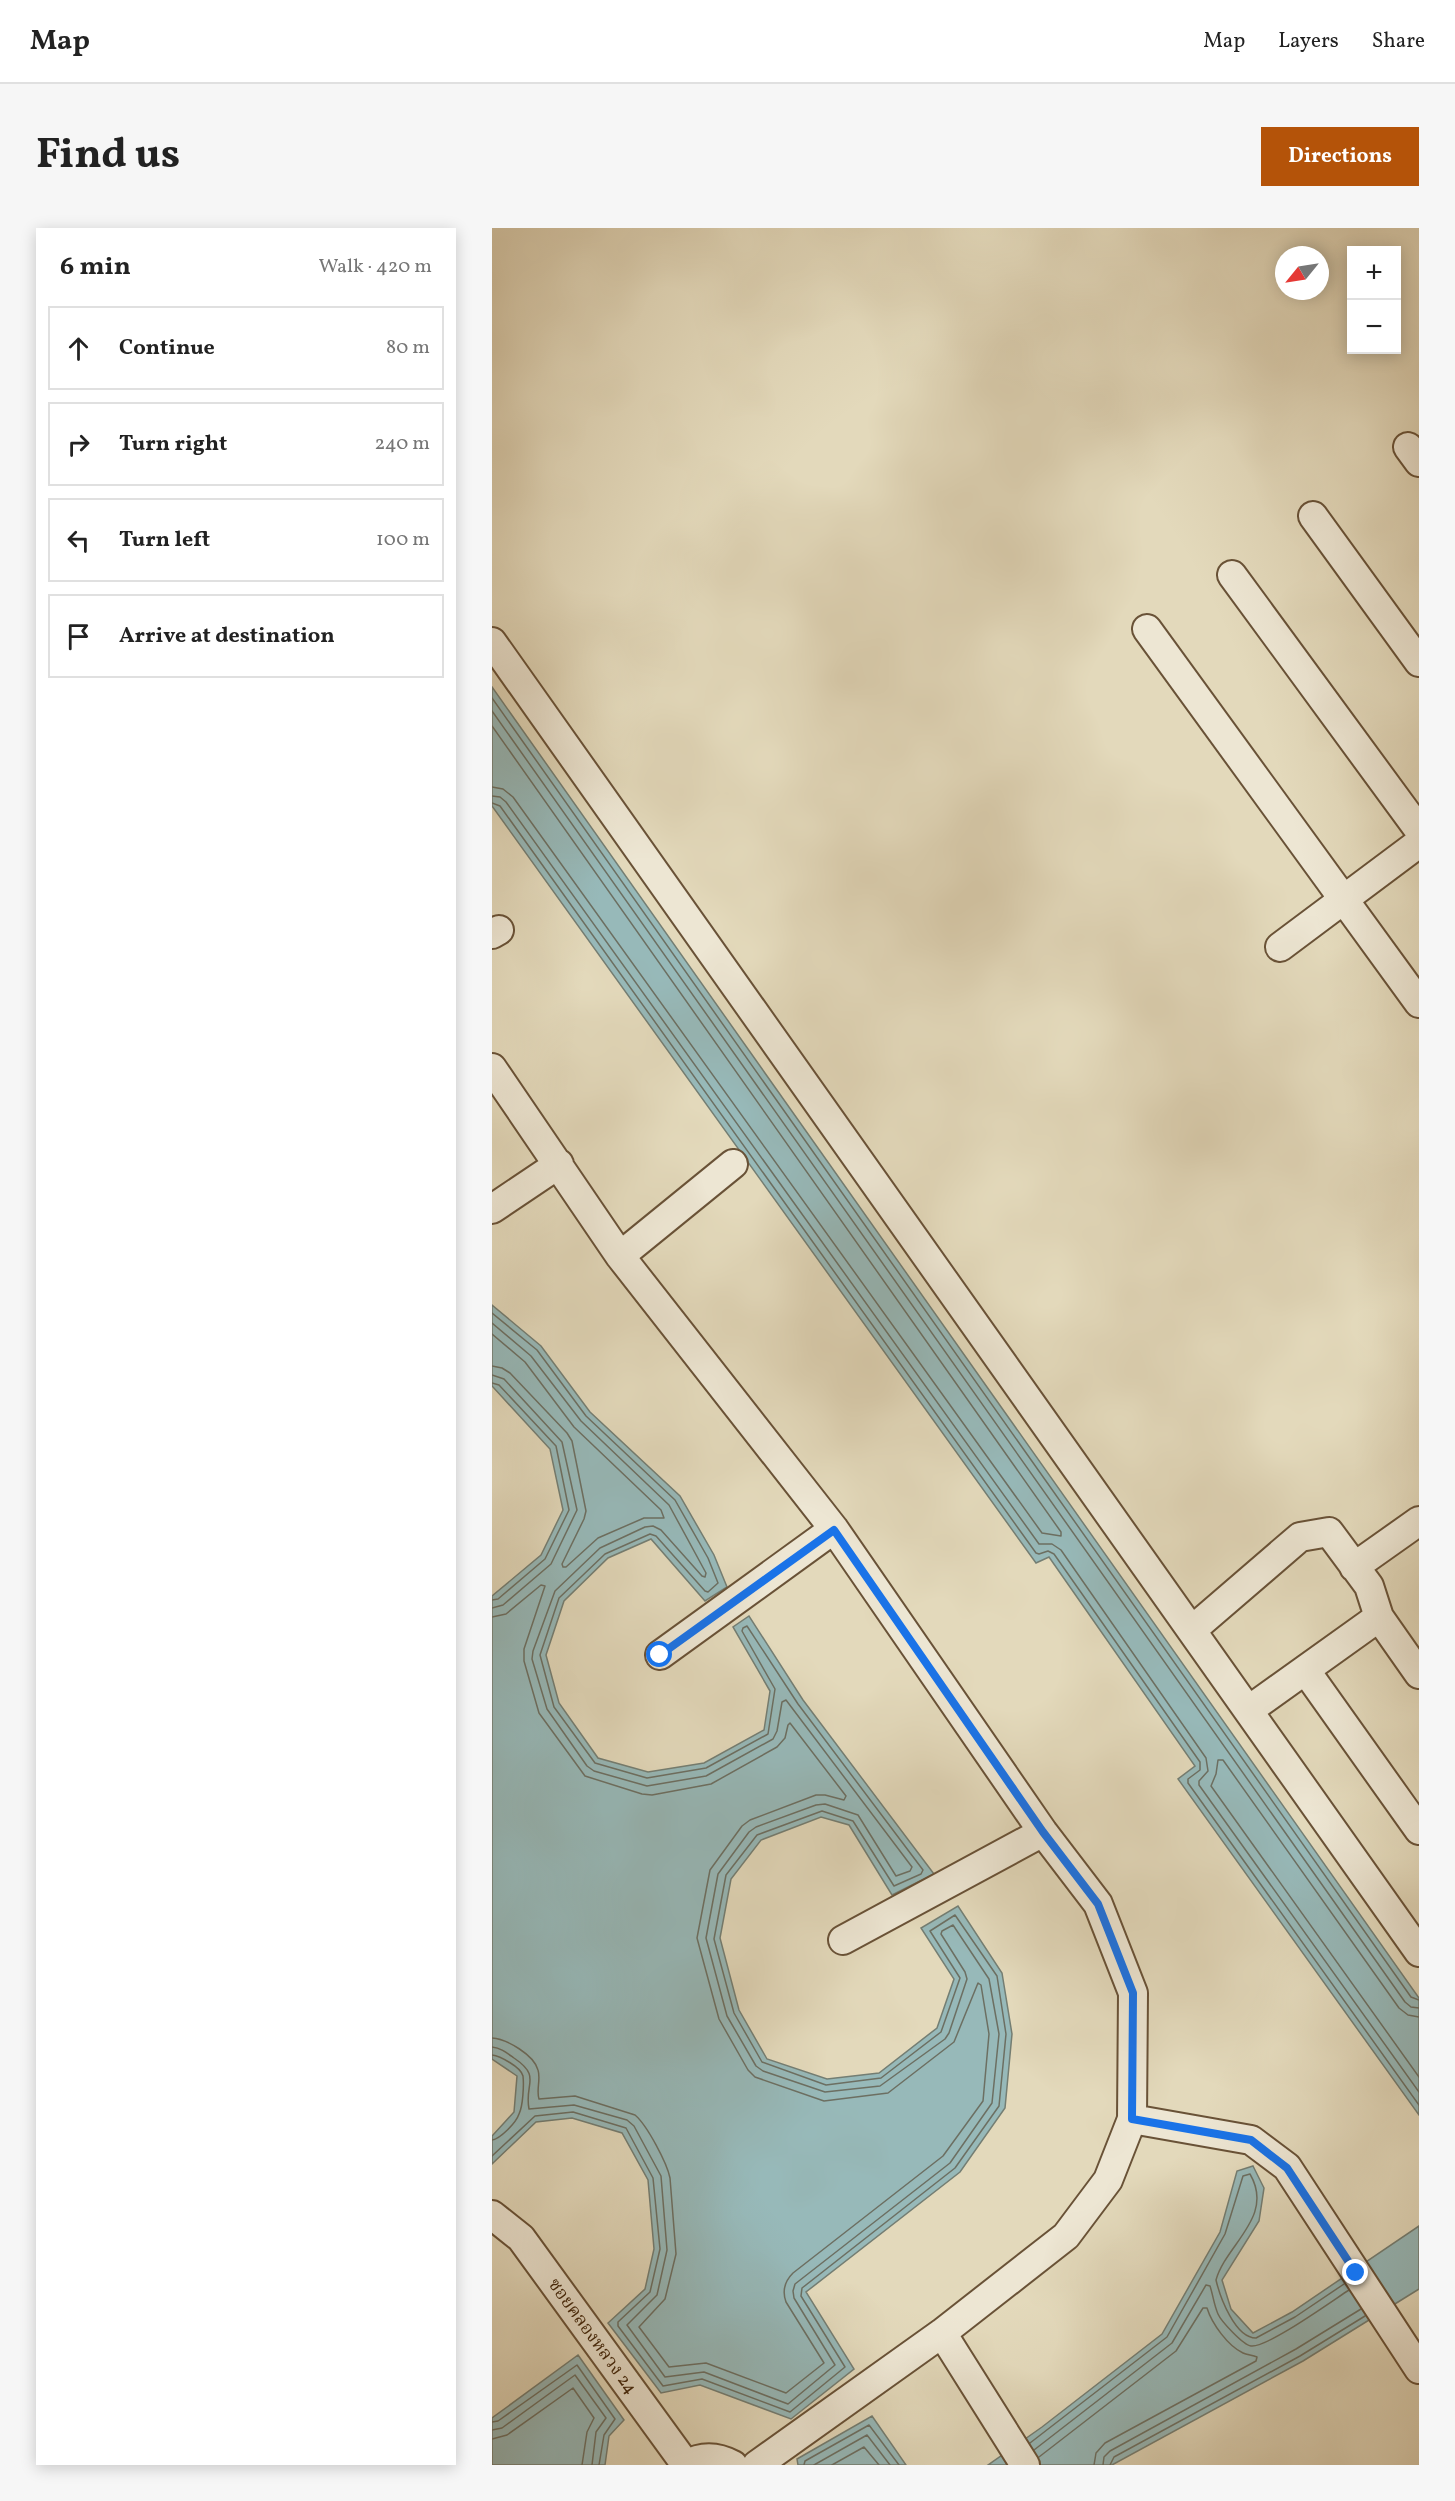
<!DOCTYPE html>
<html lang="en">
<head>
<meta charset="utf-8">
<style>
	:root { --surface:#fff; --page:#f6f6f6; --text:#222; --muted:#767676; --line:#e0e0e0; --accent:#b45309 }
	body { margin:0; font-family:Vollkorn,"Noto Serif Thai",serif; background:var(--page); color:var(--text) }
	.controls { position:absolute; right:18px; top:18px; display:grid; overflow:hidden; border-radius:0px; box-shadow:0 3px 15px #0003 }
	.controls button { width:54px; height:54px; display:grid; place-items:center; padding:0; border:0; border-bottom:2px solid var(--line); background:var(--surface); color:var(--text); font:30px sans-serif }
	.compass { position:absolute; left:783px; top:18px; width:54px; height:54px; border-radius:50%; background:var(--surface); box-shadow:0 3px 15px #0003; rotate:240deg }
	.stop { position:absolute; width:18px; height:18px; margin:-14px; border:4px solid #1a73e8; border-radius:50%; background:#fff }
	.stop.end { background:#1a73e8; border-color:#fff; box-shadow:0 2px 6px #0008 }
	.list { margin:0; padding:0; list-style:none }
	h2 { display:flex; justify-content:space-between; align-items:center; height:78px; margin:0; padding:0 24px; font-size:26px }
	h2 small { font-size:20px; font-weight:400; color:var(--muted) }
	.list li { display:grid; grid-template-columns:39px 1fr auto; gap:18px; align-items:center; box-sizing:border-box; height:84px; margin:0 12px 12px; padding:0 12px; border:2px solid var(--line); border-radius:0px }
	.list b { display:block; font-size:22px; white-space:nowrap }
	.list em { font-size:20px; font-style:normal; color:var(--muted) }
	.icon { flex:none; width:33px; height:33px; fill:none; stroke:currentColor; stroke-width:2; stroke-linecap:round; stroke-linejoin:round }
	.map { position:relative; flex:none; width:927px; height:2237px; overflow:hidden; border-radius:0px }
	header { display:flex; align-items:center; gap:36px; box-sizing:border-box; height:84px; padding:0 30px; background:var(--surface); border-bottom:2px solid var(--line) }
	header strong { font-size:28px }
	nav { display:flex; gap:33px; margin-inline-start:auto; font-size:21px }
	.intro { display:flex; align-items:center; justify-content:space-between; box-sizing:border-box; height:144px; padding:0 36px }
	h1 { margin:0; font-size:42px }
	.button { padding:15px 27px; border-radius:0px; background:var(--accent); color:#fff; font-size:21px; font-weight:700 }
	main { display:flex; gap:36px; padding:0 36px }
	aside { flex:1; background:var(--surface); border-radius:0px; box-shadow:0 3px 15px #0003 }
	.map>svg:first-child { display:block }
	.water { fill:#97b9b9; stroke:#747e73; stroke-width:1.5 }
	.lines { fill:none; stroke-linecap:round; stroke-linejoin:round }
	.shore { stroke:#6c6f62; stroke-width:1.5 }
	.minor-casing { stroke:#695237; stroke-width:32 }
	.minor { stroke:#ede6d3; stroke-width:28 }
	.route { stroke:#1a73e8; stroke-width:8 }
	.labels { text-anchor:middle; stroke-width:6; stroke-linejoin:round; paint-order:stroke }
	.street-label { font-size:18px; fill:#40250b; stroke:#ede6d3 }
</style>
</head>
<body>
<header>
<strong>Map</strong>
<nav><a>Map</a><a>Layers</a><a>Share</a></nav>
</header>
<div class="intro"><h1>Find us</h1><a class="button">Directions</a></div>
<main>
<aside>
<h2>6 min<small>Walk · 420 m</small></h2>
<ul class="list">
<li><svg class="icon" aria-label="ahead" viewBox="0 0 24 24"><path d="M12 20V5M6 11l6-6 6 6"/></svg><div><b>Continue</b></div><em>80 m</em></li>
<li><svg class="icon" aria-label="right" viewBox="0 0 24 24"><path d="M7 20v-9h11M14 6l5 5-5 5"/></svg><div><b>Turn right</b></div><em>240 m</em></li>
<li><svg class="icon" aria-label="left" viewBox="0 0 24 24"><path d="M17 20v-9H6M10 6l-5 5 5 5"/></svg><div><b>Turn left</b></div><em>100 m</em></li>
<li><svg class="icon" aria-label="arrive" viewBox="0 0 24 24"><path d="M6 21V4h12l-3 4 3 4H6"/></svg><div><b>Arrive at destination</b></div></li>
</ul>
</aside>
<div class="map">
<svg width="927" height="2237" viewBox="0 0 927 2237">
	<rect width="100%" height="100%" fill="#e3d9bb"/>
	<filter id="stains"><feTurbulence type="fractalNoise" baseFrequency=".00333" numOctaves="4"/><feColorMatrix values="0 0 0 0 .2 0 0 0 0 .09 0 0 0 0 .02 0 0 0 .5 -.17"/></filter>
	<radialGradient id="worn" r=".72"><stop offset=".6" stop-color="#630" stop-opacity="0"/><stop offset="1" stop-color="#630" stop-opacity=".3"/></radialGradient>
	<path class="water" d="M0 459 927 1770V1887L686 1551 703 1538 557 1329 544 1335 0 578Z
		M0 1077 49 1118 98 1184 188 1268 222 1327 235 1359 213 1373 159 1311 116 1330 72 1373 54 1427 67 1475 106 1530 156 1544 212 1535 272 1502 278 1463 241 1399 257 1388 311 1472 442 1646 400 1667 357 1597 329 1589 269 1612 239 1651 228 1710 247 1782 275 1831 335 1851 387 1845 445 1800 462 1751 429 1700 466 1678 510 1745 520 1806 513 1880 468 1944 314 2064 362 2141 299 2191 208 2157 169 2165 116 2095 153 2061 162 2021 156 1952 130 1905 80 1890 44 1894 0 1936V1908L22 1884 25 1848 0 1831V1368L49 1327 71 1282 58 1221 0 1158Z
		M761 1938 772 1960 767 1993 730 2052 739 2081 761 2105 800 2084 927 1998V2061L811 2133 620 2237H496L550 2199 670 2106 728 2004 745 1943Z
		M86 2127 132 2192 117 2208 113 2237H0V2190Z
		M380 2188 414 2237H306L305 2231Z"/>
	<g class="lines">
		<path class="shore" d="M0 470 919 1769 927 1772
			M0 483 913 1774 919 1779 927 1780
			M0 498 569 1304V1308L550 1305 21 569 11 561 0 559
			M0 568 8 569 14 574 547 1316H560L569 1322 714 1530 716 1543 707 1553V1557L927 1864
			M0 575 8 578 544 1325 547 1326 556 1323 562 1326 708 1534V1542L696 1551V1555L927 1877
			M0 1085 45 1122 94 1188 183 1272 216 1330 226 1355 216 1364 213 1363 164 1308 158 1306 113 1326 67 1370 48 1427 62 1479 103 1535 155 1550 214 1540 276 1506 283 1461 250 1403 251 1400 255 1398 306 1476 431 1642 429 1646 402 1658 361 1593 330 1583 265 1607 234 1647 222 1711 242 1785 270 1834 334 1857 389 1850 449 1804 468 1750 438 1703 463 1687 505 1748 514 1806 507 1878 463 1940 310 2060 309 2068 353 2139 298 2184 210 2151 171 2158 126 2098V2094L158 2064 168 2021 161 1950 134 1900 81 1884 43 1888 0 1928
			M0 1095 39 1128 89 1193 177 1277 214 1345 213 1349 210 1348 169 1302 161 1298 153 1299 108 1320 63 1363 41 1423 40 1431 55 1481 95 1538 102 1543 155 1558 214 1548 281 1511 285 1503 290 1474 294 1472 420 1639 418 1643 404 1648 366 1587 333 1576 324 1577 264 1599 257 1604 226 1646 214 1710 235 1788 264 1838 271 1843 333 1864 388 1858 453 1811 457 1805 475 1751 473 1744 449 1706 450 1703 461 1697 497 1751 507 1806 500 1875 458 1935 303 2056 301 2063 302 2070 343 2137 296 2176 212 2144 173 2149 135 2097 165 2067 175 2022 169 1948 142 1898 135 1892 82 1877 37 1881C32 1855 50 1849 22 1830 15 1825 9 1820 0 1819
			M0 1106 33 1134 82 1199 169 1282 172 1290H152L106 1310 74 1339H71L70 1336 92 1291 94 1283 80 1213 75 1205 18 1145 10 1140 0 1138
			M0 1147 12 1151 70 1214 85 1282 59 1336 11 1377 0 1380
			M0 1155 7 1157 64 1218 77 1282 53 1331 6 1371 0 1372
			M0 1389 14 1386 49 1357 53 1358 32 1421V1433L47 1485 93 1548 150 1566 160 1567 219 1556 285 1519 293 1510 296 1497 298 1495 354 1568 352 1572 333 1567H324L258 1592 250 1598 218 1642 205 1710 227 1791 256 1842 263 1849 332 1873 396 1865 462 1814 486 1755 489 1757 497 1806 491 1873 451 1928 301 2045C293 2053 290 2063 294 2074L332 2135 294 2165 214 2135 177 2139 147 2099 173 2071 184 2026 178 1950C175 1935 155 1897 143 1887L83 1868 47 1871C44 1862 49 1851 46 1842 42 1827 15 1811 0 1810
			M927 1789 916 1787 907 1780 731 1532H726L724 1546 719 1558 927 1849
			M0 1827C8 1828 29 1839 31 1848 32 1857 31 1878 27 1886 24 1895 8 1911 0 1912
			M0 2194 6 2193 85 2137 123 2191 112 2207 107 2237
			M0 2202 10 2200 83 2147 114 2190 104 2204 100 2237
			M0 2211 15 2207 81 2160 102 2190 95 2204 90 2237
			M538 2215 675 2109 733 2006 751 1948 758 1946C783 1989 734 2016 724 2052 728 2069 743 2110 764 2110L803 2089 852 2056
			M542 2222 680 2115 714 2057 718 2058C721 2067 722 2077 726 2086 729 2093 751 2117 759 2118 775 2120 840 2073 857 2062
			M547 2229 684 2123 711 2080H715C720 2096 736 2118 751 2125 755 2127 760 2127 765 2129L764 2133 613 2215 604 2225 602 2237
			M312 2237 313 2233 377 2197 407 2237
			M322 2237 375 2207 398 2237
			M340 2237 372 2219 387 2237
			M611 2237 612 2229 618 2223 804 2121 869 2081
			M618 2237 622 2229 808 2128 873 2088"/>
		<defs>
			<path id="minor" d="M916 219 927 234
				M821 288 927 434
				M740 347 927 602
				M655 401 927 775
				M0 414 927 1724
				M0 706 7 702
				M788 719 927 615
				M0 840 128 1028 342 1301 551 1604 606 1676 641 1765 640 1891 616 1952 574 2008 450 2105 265 2237
				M0 981 67 936
				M128 1028 241 936
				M862 1339 927 1293
				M887 1389 927 1446
				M700 1402 808 1309 837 1304 877 1358 887 1389 757 1482
				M168 1427 342 1301
				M814 1443 927 1602
				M351 1712 551 1604
				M640 1891 759 1912 795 1939 927 2141
				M0 1987 29 2010 194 2237
				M450 2105 533 2237
				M193 2237C210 2228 224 2228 241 2237"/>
		</defs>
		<use href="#minor" class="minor-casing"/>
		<use href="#minor" class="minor"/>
	</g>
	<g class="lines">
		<path class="route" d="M168 1427 342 1302 551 1604 606 1676 641 1765 640 1891 759 1912 795 1940 864 2045"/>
	</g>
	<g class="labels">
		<g class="street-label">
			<text transform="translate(101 2108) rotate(54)" y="6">ซอยคลองหลวง 24</text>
		</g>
	</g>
	<rect width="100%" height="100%" filter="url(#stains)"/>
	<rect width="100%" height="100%" fill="url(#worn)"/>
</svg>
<div class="controls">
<button>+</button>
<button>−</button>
</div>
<svg class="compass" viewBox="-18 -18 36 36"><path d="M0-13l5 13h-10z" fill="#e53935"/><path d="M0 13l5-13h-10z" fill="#767676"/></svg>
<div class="stop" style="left:168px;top:1427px"></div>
<div class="stop end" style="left:864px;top:2045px"></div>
</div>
</main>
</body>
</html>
